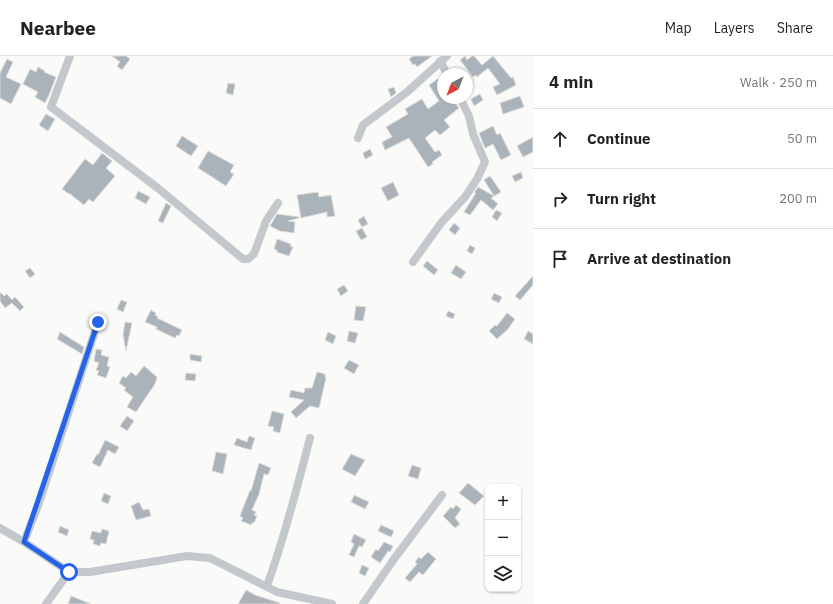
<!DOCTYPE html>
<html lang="en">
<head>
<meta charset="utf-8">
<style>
	:root { --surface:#fff; --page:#f2f2f2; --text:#222; --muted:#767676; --line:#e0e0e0 }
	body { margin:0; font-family:"IBM Plex Sans",sans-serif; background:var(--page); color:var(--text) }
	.controls { position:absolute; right:12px; bottom:12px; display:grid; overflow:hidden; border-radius:8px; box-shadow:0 1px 3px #0004 }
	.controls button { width:36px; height:36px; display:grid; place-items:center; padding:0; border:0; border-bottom:1px solid var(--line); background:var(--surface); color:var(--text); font:20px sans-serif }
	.compass { position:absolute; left:437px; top:12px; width:36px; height:36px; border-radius:50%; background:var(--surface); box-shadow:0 1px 3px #0004; rotate:222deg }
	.stop { position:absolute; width:12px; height:12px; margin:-9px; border:3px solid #2563eb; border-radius:50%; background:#fff }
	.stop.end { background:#2563eb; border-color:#fff; box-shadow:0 1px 4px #0008 }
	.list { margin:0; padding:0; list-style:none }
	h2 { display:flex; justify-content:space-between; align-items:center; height:52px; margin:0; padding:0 16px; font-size:17px }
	h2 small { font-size:13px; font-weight:400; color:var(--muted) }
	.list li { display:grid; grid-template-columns:26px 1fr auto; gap:12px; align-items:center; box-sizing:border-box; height:60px; padding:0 16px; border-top:1px solid var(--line) }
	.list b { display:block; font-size:15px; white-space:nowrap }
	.list em { font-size:13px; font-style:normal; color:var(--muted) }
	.icon { flex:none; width:22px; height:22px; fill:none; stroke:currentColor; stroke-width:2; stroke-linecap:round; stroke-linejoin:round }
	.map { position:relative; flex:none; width:533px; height:548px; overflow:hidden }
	header { display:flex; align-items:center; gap:24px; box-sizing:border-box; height:56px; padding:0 20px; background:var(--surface); border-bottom:1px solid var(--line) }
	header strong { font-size:19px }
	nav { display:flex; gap:22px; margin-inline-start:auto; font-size:14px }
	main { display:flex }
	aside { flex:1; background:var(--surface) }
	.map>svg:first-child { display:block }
	.building { fill:#aab3b9; stroke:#dcdcda }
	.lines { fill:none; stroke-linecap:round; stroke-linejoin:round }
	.street { stroke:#c3c8cc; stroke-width:8 }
	.route { stroke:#2563eb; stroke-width:5 }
</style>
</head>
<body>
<header>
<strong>Nearbee</strong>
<nav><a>Map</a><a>Layers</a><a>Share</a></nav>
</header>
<main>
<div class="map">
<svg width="533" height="548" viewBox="0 0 533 548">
	<rect width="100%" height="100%" fill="#fafaf8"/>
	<path class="building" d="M112 0H126L130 3 122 14 117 10 120 6Z
		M413 0H432L417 11 415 8 413 9 409 3Z
		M465 0 467 4 472 0H474L482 9 493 0 511 22 513 21 516 29 497 39 493 31 500 28 488 12 477 21 476 19 473 21 460 4Z
		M7 3 13 6 6 21 21 28 11 48 0 42V17Z
		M38 11 45 15 44 16 56 21 49 39 45 47 35 41 38 36 23 28 30 13 36 16Z
		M439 22 440 25 443 23V42H450L454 48 455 47 459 52 444 64 450 71 440 79 435 74 425 82 435 96 439 94 442 99 432 106 433 108 428 111 409 82 385 94 382 86 392 81 386 71 408 58 405 53 422 43 428 53 439 45 429 29Z
		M228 27 235 28 233 39 226 37Z
		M394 31 396 37 391 41 388 33Z
		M480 38 483 44 474 50 471 43Z
		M520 40 524 51 503 58 500 47Z
		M46 58 55 63 48 75 39 69Z
		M493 70 497 79 500 77 511 99 501 104 493 88 485 92 479 77Z
		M182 80 198 90 191 100 176 90Z
		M533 81V96L523 101 517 90Z
		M370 93 373 99 365 103 363 97Z
		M208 95 234 109 230 116 234 118 226 130 198 112Z
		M102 97 112 105 106 112 115 120 93 146 89 143 84 149 69 137V138L62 133 85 103 93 109Z
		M521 116 523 122 515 126 512 120Z
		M490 120 501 136 494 140 484 124Z
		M393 126 399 139 388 145 381 132Z
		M478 131 494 140 491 142 498 148 493 154 481 144 470 159 464 156 476 137H474Z
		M138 135 150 141 146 148 135 142Z
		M318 136 319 141 331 139 335 160 327 161V156L301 162 297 139Z
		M166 147 171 150 163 167 158 165Z
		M496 154 502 157 497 165 492 161Z
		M277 158 299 161V162L288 165 295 166 294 177 280 175 270 170Z
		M364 160 368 168 362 171 358 164Z
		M454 167 460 172 455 179 449 174Z
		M362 172 367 181 361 184 356 175Z
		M277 183 291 188 290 190 293 191 289 200 277 196V194L274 193Z
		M470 189 475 192 472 198 467 195Z
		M427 205 438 214 434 219 423 210Z
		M456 209 466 216 461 223 451 217Z
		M30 212 35 218 30 222 25 215Z
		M533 220V229L520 244 515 240Z
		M344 229 348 235 341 240 337 233Z
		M0 236 4 240 7 238 12 244 15 241 24 251 20 255 12 247 5 252 0 245Z
		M494 237 502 241 499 247 491 243Z
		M121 244 127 246 123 256 117 253Z
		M356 250 366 251 363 265 354 264Z
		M151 254 156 257 155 259 158 261 157 262 182 274 179 280 177 279 175 282 156 273 157 271 145 266Z
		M448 255 455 258 453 263 446 260Z
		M507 257 515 263 508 273 497 283 489 275 495 269 497 270Z
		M125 266 132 267 126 295 123 279Z
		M349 275 358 277 355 287 347 285Z
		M528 275 533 278V288L524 283Z
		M60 276 84 291 82 298 57 283Z
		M328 276 336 280 333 288 325 284Z
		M96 293 102 294 101 299 109 301 107 310 110 311 106 322 97 319 99 315 96 314 99 307 94 305Z
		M190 298 202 300 201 306 190 304Z
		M349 304 359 309 354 318 344 312Z
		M144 310 157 321 155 328 136 356 127 351 133 341 124 334 126 332 119 327 123 320 126 322 131 316 136 320Z
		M317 316 325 318V321L326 322 319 352 310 350 296 362 291 356 304 344 289 341 291 334 304 337 305 332H312Z
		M186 317 196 318 195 325 185 324Z
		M272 355 284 358 280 377 273 375 274 371 268 370Z
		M127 360 134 365 127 375 120 370Z
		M249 380 255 382 251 394 234 389 237 382 247 386Z
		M105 384 119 391 115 398 108 394 100 411 92 407 97 398 98 399Z
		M216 396 227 398 223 418 212 415Z
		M351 398 365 404 355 420 342 413Z
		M259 407 271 412 268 419 264 418 259 438 252 454 256 456 254 459 257 460 254 467 253 466 251 469 241 465 243 462 240 460 250 434 251 435Z
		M412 409 421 412 418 423 408 420Z
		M468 427 484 440 475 449 459 437Z
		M104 437 111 440 108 448 101 445Z
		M354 439 369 446 365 453 351 446Z
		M139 446 143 454 149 453 151 460 136 464 131 450Z
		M456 449 461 453 455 462 460 468 455 472 443 460 451 451 453 453Z
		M381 469 394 475 391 481 378 475Z
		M60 470 69 474 67 480 58 476Z
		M102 473 109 475 106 488 101 487 100 490 93 488 94 484 90 483 92 475 101 477Z
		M354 478 366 484 362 491 359 490 354 501 349 499 354 488 351 486Z
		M384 486 393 490 390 496 388 495 380 507 371 501 376 493 378 495Z
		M428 496 436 503 423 519 419 516 410 526 405 522 417 508 415 506 419 501 421 503Z
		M362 509 369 512 365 520 359 517Z
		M246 534 255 539 280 547 279 548H238Z
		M71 540 91 548H68Z"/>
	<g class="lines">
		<path class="street" d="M70 0 51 51 159 133 243 203H248L254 198 266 165 278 147
			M440 5 447 18
			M358 82 363 69 407 36 447 0
			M413 206 441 167 465 141 477 123 485 106 473 78 469 60 460 42
			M0 472 24 486 69 516H90L187 500 210 502 277 536 332 548
			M24 486 39 447 98 266
			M267 530C284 482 297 432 310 382
			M46 548 69 516
			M363 548 394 503 442 439"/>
	</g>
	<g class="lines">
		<path class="route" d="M69 516 24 486 98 266"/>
	</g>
</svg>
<div class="controls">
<button>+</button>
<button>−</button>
<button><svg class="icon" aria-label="layers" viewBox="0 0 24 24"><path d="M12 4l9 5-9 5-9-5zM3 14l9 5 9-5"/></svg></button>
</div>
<svg class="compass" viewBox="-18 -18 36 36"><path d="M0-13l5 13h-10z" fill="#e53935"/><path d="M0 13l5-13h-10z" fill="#767676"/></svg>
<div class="stop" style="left:69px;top:516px"></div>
<div class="stop end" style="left:98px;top:266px"></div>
</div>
<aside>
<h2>4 min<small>Walk · 250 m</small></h2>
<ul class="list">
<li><svg class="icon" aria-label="ahead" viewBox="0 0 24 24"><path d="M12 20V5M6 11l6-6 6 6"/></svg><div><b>Continue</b></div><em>50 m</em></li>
<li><svg class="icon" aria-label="right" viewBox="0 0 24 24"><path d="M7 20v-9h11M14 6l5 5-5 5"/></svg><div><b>Turn right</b></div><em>200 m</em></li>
<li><svg class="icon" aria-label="arrive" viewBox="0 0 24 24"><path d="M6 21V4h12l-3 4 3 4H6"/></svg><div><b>Arrive at destination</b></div></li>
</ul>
</aside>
</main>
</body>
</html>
